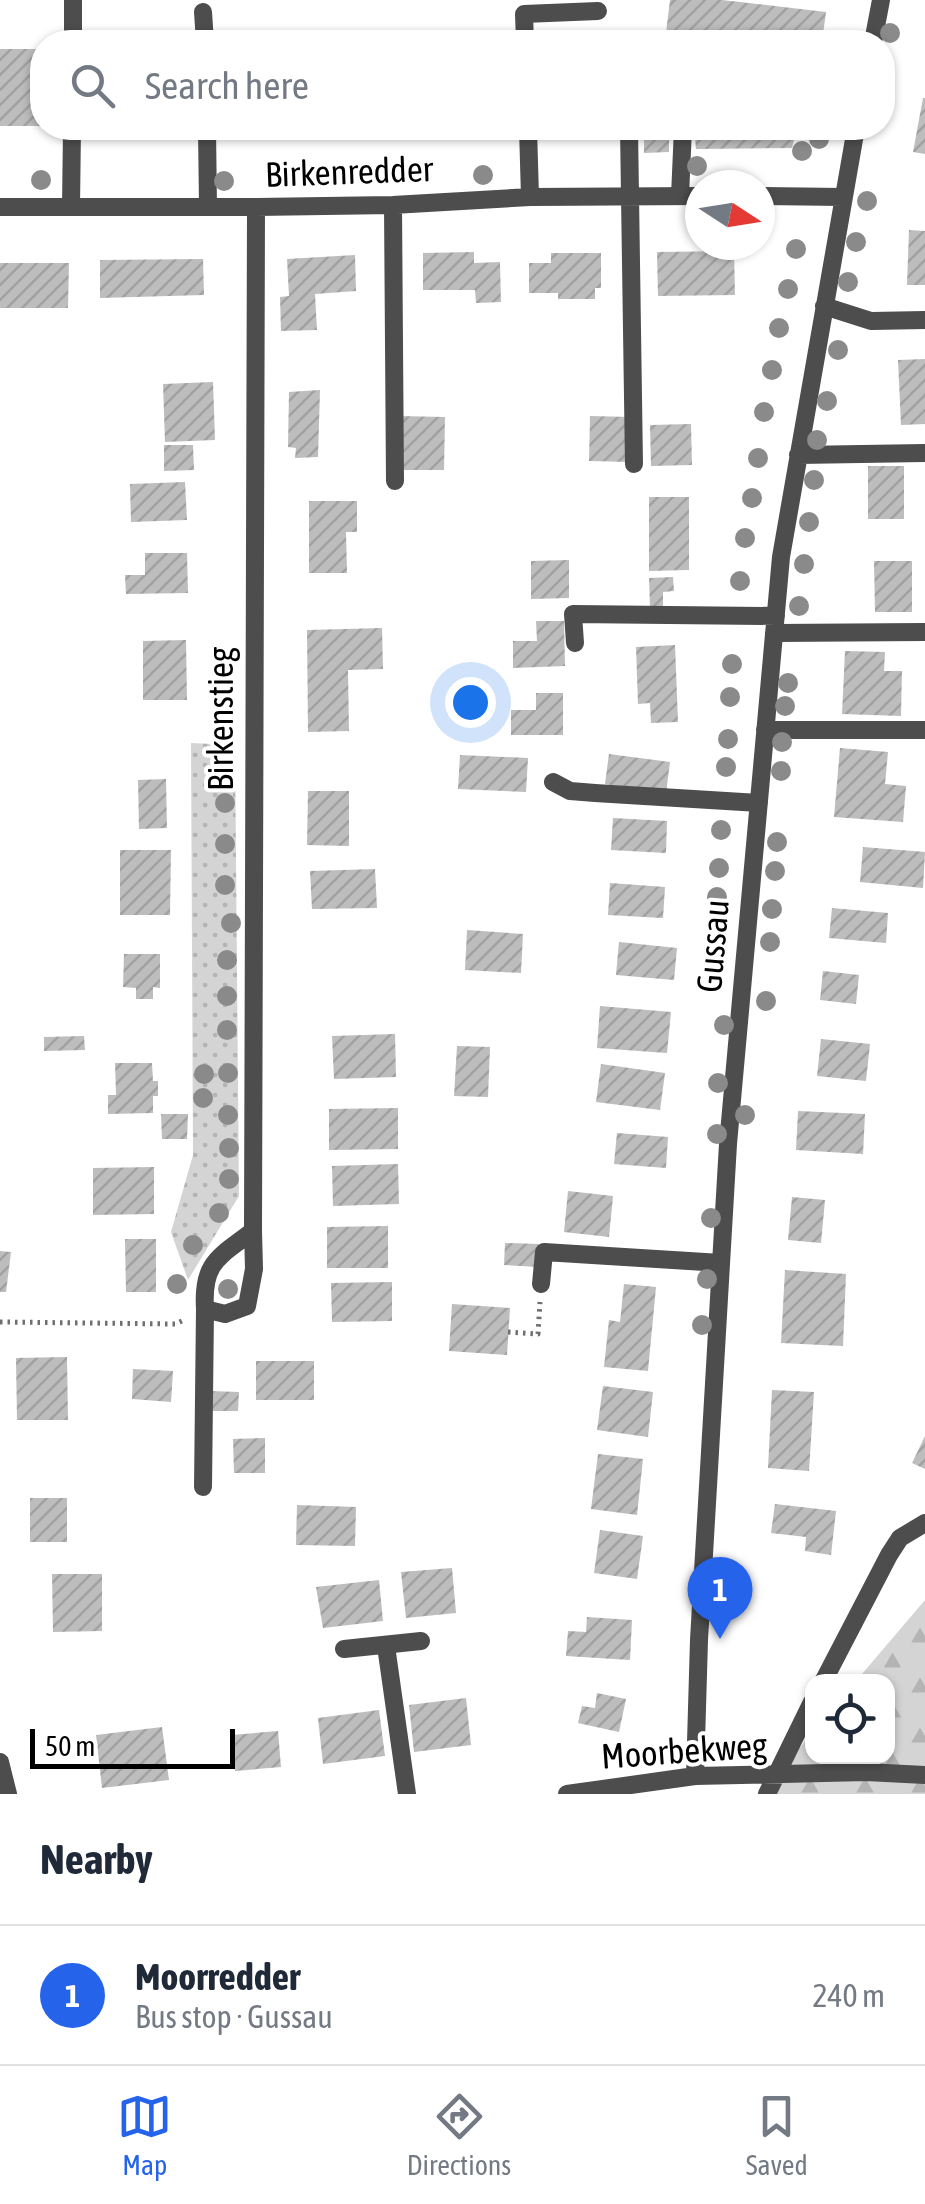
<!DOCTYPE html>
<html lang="en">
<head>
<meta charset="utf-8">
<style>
	:root { --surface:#fff; --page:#f2f2f3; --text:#1f2937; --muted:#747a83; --line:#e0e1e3; --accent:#2563eb }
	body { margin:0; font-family:"Asap Condensed",sans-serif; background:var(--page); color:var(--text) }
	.controls { position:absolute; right:30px; bottom:30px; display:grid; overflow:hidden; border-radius:20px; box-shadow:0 2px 8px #0004 }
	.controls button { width:90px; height:90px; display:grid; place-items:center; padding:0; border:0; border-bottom:2px solid var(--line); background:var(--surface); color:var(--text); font:50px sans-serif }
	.compass { position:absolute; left:685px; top:170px; width:90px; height:90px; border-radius:50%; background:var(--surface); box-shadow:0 2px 8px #0004; rotate:102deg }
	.scale { position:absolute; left:30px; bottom:25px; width:205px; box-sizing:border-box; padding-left:10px; border:5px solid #000; border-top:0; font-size:28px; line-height:35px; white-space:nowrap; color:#000; -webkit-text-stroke:8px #fff; paint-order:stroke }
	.you { position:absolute; left:470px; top:702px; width:35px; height:35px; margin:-25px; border:8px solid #fff; border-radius:50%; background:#1a73e8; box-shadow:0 0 0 15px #1a73e833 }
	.badge { display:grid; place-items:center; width:65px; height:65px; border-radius:50%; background:var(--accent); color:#fff; font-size:32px; font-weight:700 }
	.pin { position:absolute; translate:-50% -82px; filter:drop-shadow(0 2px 5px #0008) }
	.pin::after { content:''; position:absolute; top:52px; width:35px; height:30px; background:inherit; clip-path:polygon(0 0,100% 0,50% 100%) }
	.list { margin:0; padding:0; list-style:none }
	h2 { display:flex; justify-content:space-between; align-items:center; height:130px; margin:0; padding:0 40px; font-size:42px }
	h2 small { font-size:32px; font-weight:400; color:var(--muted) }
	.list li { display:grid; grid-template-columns:65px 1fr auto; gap:30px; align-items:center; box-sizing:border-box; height:140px; padding:0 40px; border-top:2px solid var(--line) }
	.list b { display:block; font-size:38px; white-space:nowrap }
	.list p { margin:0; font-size:32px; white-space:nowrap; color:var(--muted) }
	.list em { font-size:32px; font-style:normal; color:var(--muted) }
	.icon { flex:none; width:55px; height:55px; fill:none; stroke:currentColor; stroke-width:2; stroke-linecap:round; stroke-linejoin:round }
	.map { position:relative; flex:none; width:925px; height:1794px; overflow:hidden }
	.search { position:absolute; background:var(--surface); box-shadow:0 2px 8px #0004; left:30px; right:30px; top:30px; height:110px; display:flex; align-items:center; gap:25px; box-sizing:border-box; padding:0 35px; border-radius:40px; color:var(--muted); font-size:38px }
	.sheet { height:270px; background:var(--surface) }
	nav { display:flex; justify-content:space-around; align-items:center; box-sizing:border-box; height:140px; border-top:2px solid var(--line); background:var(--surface); font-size:28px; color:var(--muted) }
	nav a { display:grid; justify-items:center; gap:5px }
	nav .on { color:var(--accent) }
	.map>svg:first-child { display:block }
	.grass { fill:url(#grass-dots) }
	.forest { fill:url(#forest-firs) }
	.building { fill:url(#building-hatch) }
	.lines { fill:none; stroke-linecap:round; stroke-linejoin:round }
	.path { stroke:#6f6f6f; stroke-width:5; stroke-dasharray:2.5 5; stroke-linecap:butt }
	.minor { stroke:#4d4d4d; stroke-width:18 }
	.tree { fill:#8a8a8a }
	.labels { text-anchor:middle; stroke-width:8; stroke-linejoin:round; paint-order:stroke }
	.street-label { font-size:35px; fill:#000; stroke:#fff }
</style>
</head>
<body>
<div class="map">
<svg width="925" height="1794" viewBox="0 0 925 1794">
	<defs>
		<pattern id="grass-dots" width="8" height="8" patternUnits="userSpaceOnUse" patternTransform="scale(2.5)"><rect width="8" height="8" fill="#d4d4d4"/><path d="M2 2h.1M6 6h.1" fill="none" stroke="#b4b4b4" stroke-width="1.8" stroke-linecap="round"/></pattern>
		<pattern id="forest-firs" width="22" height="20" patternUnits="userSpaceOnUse" patternTransform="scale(2.5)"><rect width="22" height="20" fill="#d4d4d4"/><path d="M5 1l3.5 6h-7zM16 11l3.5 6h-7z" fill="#b4b4b4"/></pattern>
		<pattern id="building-hatch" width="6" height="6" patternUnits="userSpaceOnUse" patternTransform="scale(2.5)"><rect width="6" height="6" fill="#bdbdbd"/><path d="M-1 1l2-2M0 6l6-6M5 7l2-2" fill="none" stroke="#a1a1a1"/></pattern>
	</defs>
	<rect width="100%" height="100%" fill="#fff"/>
	<path class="grass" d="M191 743 235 745 239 1196 188 1280 171 1232 193 1155Z"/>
	<path class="forest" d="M925 1600V1794H768L776 1776 812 1733V1756H888V1682L856 1681Z"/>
	<path class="building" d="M670 0H722L826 12 822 42H748L666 33Z
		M0 49H42V126H0Z
		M923 98H925V154L913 152Z
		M82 128H131V133L82 134Z
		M157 128H194V135L157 136Z
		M351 128H389V136L351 137Z
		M644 128H669V152L644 153Z
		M694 128H797L792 148 696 149Z
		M909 230 925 231V285H907Z
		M734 251 735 295 658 296 657 252Z
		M474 252V263L500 262 501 302 476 303 475 290H423V253Z
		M551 253H601V288H595V299H558V293H529V263H551Z
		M355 255 356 291 315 294 317 330 281 331 280 297 289 296 287 259Z
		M203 259 204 295 100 298V260Z
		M0 263H69L68 308H0Z
		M925 359V424L901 425 898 360Z
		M213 382 215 440 165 442 163 384Z
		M320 390 318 457 295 458 296 448 288 447 289 392Z
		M399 416 445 417 444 470H398Z
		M590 416 630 417 629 462 589 461Z
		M691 424 692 465 651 466 650 425Z
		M164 445H193L194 470 164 471Z
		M868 466H904V519H868Z
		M185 482 187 520 131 522 130 484Z
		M649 497H689V570L649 571Z
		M309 501H357V532H346L347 573H309Z
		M145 553H187L188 593 126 594 125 575H145Z
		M569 560V598L531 599V561Z
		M874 561H912V612H875Z
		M673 577 674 591 663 592V607H650L649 578Z
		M536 621H564L565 666 513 668V641H537Z
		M382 628 383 669 348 670 349 731 308 732 307 630Z
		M186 640 187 700H143V641Z
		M675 645 678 722 651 723 650 703 638 704 636 647Z
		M845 651 885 652 884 671H902L901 716 842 714Z
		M536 693H563V735H511V710H536Z
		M840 748 888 752 885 784 906 786 903 822 834 817Z
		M609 754 670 762 666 793 605 784Z
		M460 755 528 758 526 792 458 789Z
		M166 779 167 828 139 829 138 780Z
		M308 791H349V846L307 845Z
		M613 818 667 821 666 853 611 850Z
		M863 847 925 852 923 888 860 882Z
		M120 850H171L170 915H120Z
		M375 869 377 908 312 909 310 871Z
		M610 883 665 887 663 918 608 915Z
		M832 908 888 913 886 943 829 938Z
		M467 930 523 934 521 973 465 970Z
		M619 942 677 948 674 980 616 975Z
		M124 954H160V988L153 987V999H136V988L123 987Z
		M823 971 859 975 856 1004 820 1000Z
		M600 1006 671 1012 667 1053 597 1048Z
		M395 1034 396 1077 334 1079 332 1036Z
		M84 1036 85 1050 44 1051V1037Z
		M821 1039 870 1044 866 1081 817 1076Z
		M457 1046 490 1047 488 1097 454 1096Z
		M115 1063H152L153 1081H158V1096H153V1113L108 1114V1095H116Z
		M601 1064 665 1073 660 1110 596 1102Z
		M398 1108V1149L329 1150V1109Z
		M798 1111 865 1114 863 1154 796 1150Z
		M161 1114H188L187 1139H162Z
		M617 1133 668 1137 666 1168 614 1164Z
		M398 1164 399 1204 333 1206 332 1166Z
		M154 1167V1214L93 1215V1168Z
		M568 1191 613 1196 609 1237 564 1232Z
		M792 1197 825 1200 821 1243 788 1240Z
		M388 1226V1268H327V1227Z
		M125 1239H156V1292H126Z
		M505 1243 539 1244 538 1267 504 1265Z
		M0 1251 11 1252 6 1292H0Z
		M785 1270 846 1274 843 1346 781 1343Z
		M392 1282V1321L332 1322 331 1283Z
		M624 1284 656 1287 648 1371 604 1367 609 1320 620 1322Z
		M452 1304 510 1308 507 1355 449 1351Z
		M67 1357 68 1420H17L16 1358Z
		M256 1361H314V1400H256Z
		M133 1369 173 1371 171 1402 132 1399Z
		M603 1386 653 1392 648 1437 597 1430Z
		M772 1390 814 1392 809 1471 768 1468Z
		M210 1391 239 1392 238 1411H210Z
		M925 1436V1469L912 1463Z
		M265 1438V1473H234L233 1439Z
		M598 1454 643 1459 637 1515 591 1509Z
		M30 1498H67V1542H30Z
		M775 1504 836 1511 831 1555 805 1551 806 1537 771 1533Z
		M297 1505 356 1507 355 1546 296 1545Z
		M600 1530 643 1536 637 1579 594 1573Z
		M452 1568 456 1613 406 1618 401 1572Z
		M52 1574H102V1631L53 1632Z
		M379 1580 383 1621 323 1628 316 1587Z
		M587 1617 632 1620 630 1660 566 1656 568 1631 586 1632Z
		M597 1693 626 1699 619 1732 578 1723 582 1706 595 1708Z
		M466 1698 471 1745 414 1752 409 1705Z
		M379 1710 385 1756 323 1764 318 1718Z
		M162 1727 169 1780 102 1788 96 1735Z
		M278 1731 281 1767 235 1771 232 1735Z"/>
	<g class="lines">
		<path class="path" d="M0 1322 175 1324 184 1320
			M508 1332 538 1334 540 1302"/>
		<path class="minor" d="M203 12 205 42
			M73 42V0
			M525 42 524 14 598 11
			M873 42 881 0
			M207 128 208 207
			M528 128 530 197
			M629 128 634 464
			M680 196 683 128
			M760 196 843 197
			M393 205 395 481
			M0 207H256L393 205 530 197 700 196
			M71 207 72 128
			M824 306 871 321 925 320
			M798 455 925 453
			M774 633 925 632
			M575 643 573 614 776 616
			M765 730H925
			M553 782 570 791 595 793 759 803
			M253 1231 254 1269 247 1306 225 1314 205 1309C202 1262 219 1257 253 1231L256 207
			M541 1284 544 1252 721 1263
			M203 1487 205 1309
			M386 1646 407 1794
			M344 1649 421 1641
			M823 1682 889 1555 900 1538 925 1523
			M0 1762 8 1794
			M695 1776 699 1640 728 1144 781 557 856 128
			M567 1794 695 1776 866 1772 925 1775
			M767 1794 812 1702"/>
	</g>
	<g class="tree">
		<circle cx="890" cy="33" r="10"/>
		<circle cx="819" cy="139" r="10"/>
		<circle cx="802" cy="151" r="10"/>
		<circle cx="697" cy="166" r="10"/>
		<circle cx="483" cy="175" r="10"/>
		<circle cx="41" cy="180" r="10"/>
		<circle cx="224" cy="181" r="10"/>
		<circle cx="867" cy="201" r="10"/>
		<circle cx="856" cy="242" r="10"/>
		<circle cx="796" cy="249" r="10"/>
		<circle cx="848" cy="282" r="10"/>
		<circle cx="788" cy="289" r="10"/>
		<circle cx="779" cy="328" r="10"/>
		<circle cx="838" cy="350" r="10"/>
		<circle cx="772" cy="370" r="10"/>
		<circle cx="827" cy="401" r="10"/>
		<circle cx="764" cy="412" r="10"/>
		<circle cx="817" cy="440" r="10"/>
		<circle cx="758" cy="458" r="10"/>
		<circle cx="814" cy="480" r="10"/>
		<circle cx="752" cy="498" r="10"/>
		<circle cx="809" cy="522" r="10"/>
		<circle cx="745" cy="538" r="10"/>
		<circle cx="804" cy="564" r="10"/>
		<circle cx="740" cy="581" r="10"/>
		<circle cx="799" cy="606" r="10"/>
		<circle cx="732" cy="664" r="10"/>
		<circle cx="788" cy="683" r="10"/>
		<circle cx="730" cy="697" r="10"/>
		<circle cx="785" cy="706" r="10"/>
		<circle cx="728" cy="739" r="10"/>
		<circle cx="782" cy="742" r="10"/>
		<circle cx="223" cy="762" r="10"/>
		<circle cx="726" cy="767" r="10"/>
		<circle cx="781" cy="771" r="10"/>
		<circle cx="225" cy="803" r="10"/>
		<circle cx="721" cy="830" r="10"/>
		<circle cx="777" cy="842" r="10"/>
		<circle cx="225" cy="844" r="10"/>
		<circle cx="719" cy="868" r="10"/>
		<circle cx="775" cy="871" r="10"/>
		<circle cx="225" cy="885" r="10"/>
		<circle cx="717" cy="897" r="10"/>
		<circle cx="772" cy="909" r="10"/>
		<circle cx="231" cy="923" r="10"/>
		<circle cx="716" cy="929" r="10"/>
		<circle cx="770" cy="942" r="10"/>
		<circle cx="227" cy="960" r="10"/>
		<circle cx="227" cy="996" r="10"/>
		<circle cx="766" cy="1001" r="10"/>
		<circle cx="724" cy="1025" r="10"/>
		<circle cx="227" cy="1030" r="10"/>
		<circle cx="228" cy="1073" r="10"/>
		<circle cx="204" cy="1074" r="10"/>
		<circle cx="718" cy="1083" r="10"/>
		<circle cx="203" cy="1098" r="10"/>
		<circle cx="228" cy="1115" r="10"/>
		<circle cx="745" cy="1115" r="10"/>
		<circle cx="717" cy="1134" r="10"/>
		<circle cx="229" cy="1148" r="10"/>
		<circle cx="229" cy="1179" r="10"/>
		<circle cx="219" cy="1213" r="10"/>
		<circle cx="711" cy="1218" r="10"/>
		<circle cx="193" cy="1245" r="10"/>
		<circle cx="707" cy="1279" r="10"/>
		<circle cx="177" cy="1284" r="10"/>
		<circle cx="228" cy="1289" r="10"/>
		<circle cx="702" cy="1325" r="10"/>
	</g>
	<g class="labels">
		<g class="street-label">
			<text transform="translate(349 172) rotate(-2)" y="12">Birkenredder</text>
			<text transform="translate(221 719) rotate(-90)" y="12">Birkenstieg</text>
			<text transform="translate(713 946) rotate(-85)" y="12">Gussau</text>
			<text transform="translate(684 1751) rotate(-4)" y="12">Moorbekweg</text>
		</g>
	</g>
</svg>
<div class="controls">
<button><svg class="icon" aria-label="locate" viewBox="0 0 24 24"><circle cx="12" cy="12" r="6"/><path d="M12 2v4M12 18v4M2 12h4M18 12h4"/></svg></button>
</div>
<svg class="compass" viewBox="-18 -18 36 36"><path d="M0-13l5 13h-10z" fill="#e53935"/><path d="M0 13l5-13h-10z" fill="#747a83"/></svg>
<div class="scale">50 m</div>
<div class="you"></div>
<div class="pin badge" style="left:720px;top:1639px">1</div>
<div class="search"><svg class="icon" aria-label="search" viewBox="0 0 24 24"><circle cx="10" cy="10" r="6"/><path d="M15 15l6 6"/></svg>Search here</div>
</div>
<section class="sheet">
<h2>Nearby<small></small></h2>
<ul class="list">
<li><span class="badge">1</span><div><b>Moorredder</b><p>Bus stop · Gussau</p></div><em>240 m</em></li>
</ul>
</section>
<nav>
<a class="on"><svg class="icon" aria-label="map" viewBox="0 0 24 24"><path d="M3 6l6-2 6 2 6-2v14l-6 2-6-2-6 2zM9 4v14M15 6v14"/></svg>Map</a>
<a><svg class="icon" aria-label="directions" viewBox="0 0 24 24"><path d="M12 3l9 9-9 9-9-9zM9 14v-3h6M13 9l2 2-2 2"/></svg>Directions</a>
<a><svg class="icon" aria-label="saved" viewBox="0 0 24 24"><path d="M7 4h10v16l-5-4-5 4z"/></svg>Saved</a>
</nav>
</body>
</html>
